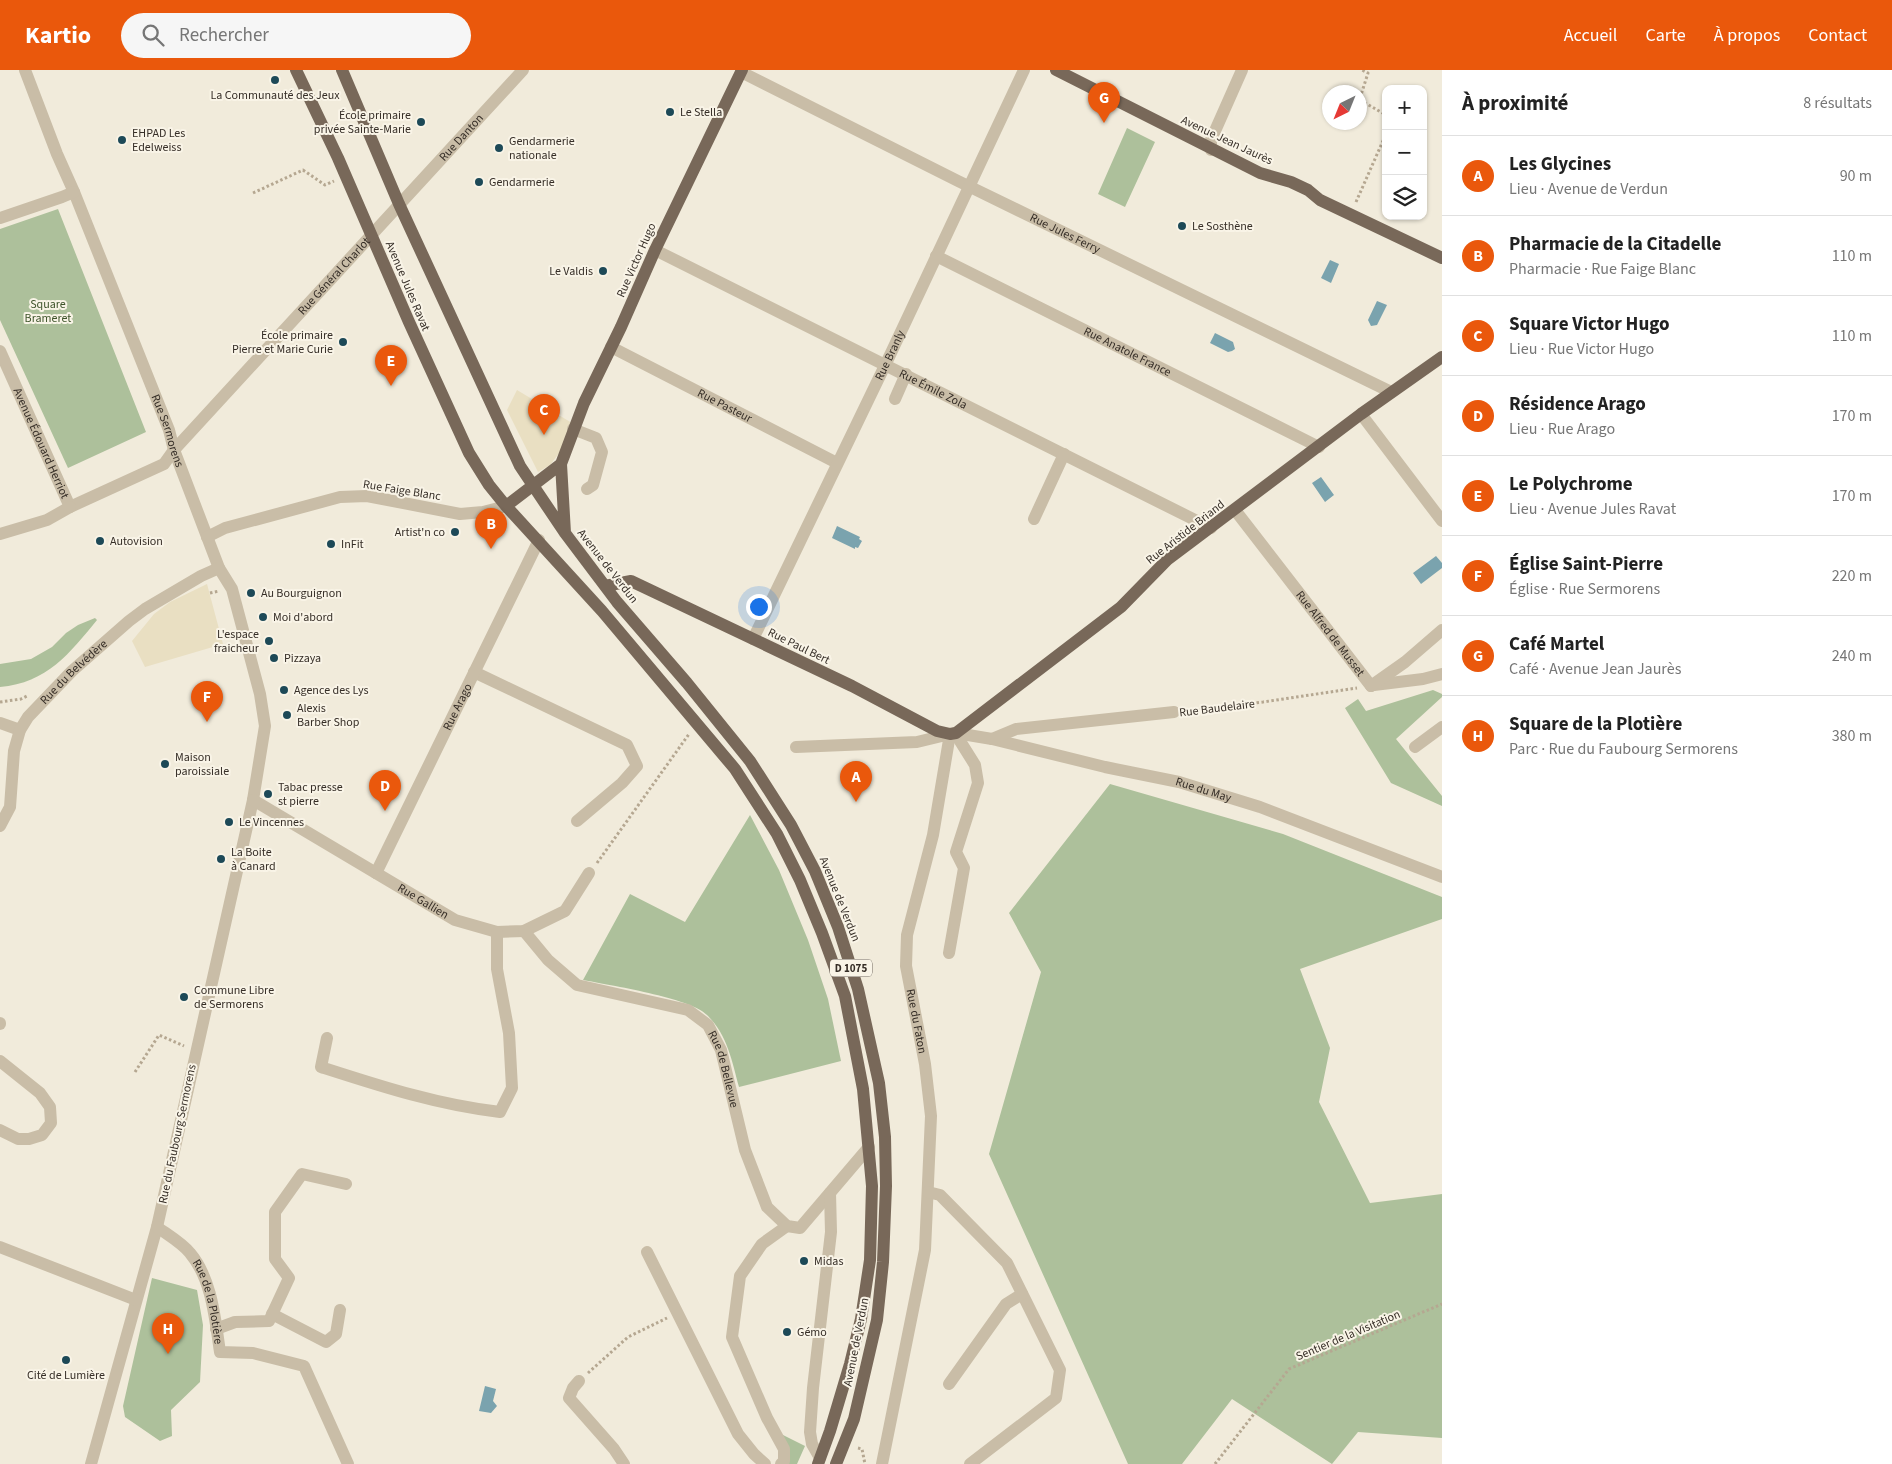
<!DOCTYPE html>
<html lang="fr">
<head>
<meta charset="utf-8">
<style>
	:root { --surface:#fff; --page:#f6f6f6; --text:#222; --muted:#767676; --line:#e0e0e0; --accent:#ea580c }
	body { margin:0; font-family:"Source Sans 3",sans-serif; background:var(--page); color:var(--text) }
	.controls { position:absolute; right:15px; top:15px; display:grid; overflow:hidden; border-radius:10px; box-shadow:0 1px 4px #0004 }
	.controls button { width:45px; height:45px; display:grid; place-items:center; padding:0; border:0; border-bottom:1px solid var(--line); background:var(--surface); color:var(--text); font:25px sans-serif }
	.compass { position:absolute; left:1322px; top:15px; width:45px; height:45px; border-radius:50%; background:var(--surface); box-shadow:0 1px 4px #0004; rotate:223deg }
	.you { position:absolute; left:758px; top:536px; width:18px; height:18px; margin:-12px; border:4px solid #fff; border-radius:50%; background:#1a73e8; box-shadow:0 0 0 8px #1a73e833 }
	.badge { display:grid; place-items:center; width:32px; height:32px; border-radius:50%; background:var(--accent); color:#fff; font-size:16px; font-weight:700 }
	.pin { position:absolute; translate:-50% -41px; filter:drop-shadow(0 1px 2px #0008) }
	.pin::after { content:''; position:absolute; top:26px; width:18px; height:15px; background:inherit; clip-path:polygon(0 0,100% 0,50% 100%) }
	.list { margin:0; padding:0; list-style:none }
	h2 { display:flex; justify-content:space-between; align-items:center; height:65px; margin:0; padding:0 20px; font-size:21px }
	h2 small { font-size:16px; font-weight:400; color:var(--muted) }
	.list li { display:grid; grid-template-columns:32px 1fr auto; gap:15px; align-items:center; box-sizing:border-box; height:80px; padding:0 20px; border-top:1px solid var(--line) }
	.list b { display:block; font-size:19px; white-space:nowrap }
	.list p { margin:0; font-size:16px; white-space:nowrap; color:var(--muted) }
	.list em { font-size:16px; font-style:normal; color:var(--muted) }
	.icon { flex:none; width:28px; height:28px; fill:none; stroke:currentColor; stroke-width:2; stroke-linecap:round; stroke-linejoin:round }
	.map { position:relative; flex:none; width:1442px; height:1394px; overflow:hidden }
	header { display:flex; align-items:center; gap:30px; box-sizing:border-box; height:70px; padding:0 25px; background:var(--accent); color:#fff }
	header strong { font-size:24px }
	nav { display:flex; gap:28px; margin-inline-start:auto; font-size:18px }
	.search { width:350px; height:45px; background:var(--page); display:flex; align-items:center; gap:12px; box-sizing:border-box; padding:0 18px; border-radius:28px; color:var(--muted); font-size:19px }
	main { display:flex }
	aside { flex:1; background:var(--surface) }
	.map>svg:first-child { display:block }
	.green { fill:#adc09b }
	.plaza { fill:#e9dfc2 }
	.water { fill:#7aa3ae }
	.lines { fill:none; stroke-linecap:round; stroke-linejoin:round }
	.path { stroke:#b5a791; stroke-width:3; stroke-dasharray:2.5 2.5; stroke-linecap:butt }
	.minor { stroke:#c9bda7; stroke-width:12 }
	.major { stroke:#786859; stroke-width:12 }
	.poi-dot { fill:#1d4957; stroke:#f9f4e7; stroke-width:2 }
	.labels { text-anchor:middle; stroke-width:4; stroke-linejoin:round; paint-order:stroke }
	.shield { fill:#f9f4e7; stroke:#706961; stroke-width:1 }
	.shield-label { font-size:11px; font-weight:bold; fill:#362e27 }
	.poi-label { font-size:12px; fill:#362e27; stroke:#f9f4e7; text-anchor:start }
	.street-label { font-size:12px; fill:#362e27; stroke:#f9f4e7 }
	.park-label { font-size:12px; fill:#3e542b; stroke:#f9f4e7 }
</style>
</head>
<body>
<header>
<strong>Kartio</strong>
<div class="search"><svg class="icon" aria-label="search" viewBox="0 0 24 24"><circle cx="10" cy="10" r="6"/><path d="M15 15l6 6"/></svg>Rechercher</div>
<nav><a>Accueil</a><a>Carte</a><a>À propos</a><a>Contact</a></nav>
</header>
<main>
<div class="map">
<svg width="1442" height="1394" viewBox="0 0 1442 1394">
	<rect width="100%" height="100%" fill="#f1ebdb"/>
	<path class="green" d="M1127 58 1155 72 1125 137 1098 124Z
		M58 139 146 362 68 398 0 250V159Z
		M95 548 97 550C70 583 47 613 0 617V594L31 589 52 577 66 563 78 555Z
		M1433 620 1442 624V627L1396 669 1442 726V736L1391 713 1345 638 1358 629 1366 641Z
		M1110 714 1283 764 1442 827V849L1300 899 1330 978 1319 1032 1370 1133 1442 1124V1368L1358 1362 1332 1394 1232 1329 1182 1394H1128L989 1084 1041 902 1009 843Z
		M750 745 779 800 808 870 828 929 841 991 739 1017C732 991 727 964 707 945 691 928 609 915 583 910L630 824 685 852Z
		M152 1208 197 1220 203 1255 200 1312 171 1340 172 1366 160 1371 125 1347 123 1336Z
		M783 1365 805 1376 797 1394H778Z"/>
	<path class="plaza" d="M517 320 572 353 563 378 550 395 538 402 507 340Z
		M207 514 223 574 145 597 132 571 154 544 170 532Z"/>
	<path class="water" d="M1330 190 1339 194 1331 213 1321 208Z
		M1377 231 1387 235 1377 255 1371 256 1368 250Z
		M1215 263 1233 272 1235 279 1232 281 1228 282 1210 273Z
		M1321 407 1334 425 1325 432 1312 413Z
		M837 456 860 467 859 469 862 471 858 478 855 477V479L832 468Z
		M1436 486 1442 493V498L1421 514 1413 503Z
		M485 1316 496 1319 493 1331 497 1336 491 1343 479 1341Z"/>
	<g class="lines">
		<path class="path" d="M1360 28 1368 3 1362 0
			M1360 30 1386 45
			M253 123 303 100 325 115 334 111
			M1356 132 1386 64
			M210 523 219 521
			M0 632 21 629 27 626
			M1187 641 1263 632 1357 618
			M597 793 689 664
			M135 1002 159 965 184 976
			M588 1303 628 1267 667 1248
			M858 1378 862 1379 865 1394
			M1215 1394 1289 1299 1442 1234"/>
		<g class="minor">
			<path id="s1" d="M25 0 57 84 74 122 169 360 174 380 219 498 232 519 260 624 265 656 253 730 157 1157 91 1394"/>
			<path id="s2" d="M741 2 958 111 1391 322"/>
			<path d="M1211 80V70L1242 0"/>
			<path d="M0 148 62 127 74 122"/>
			<path id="s3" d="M655 180 1211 458"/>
			<path id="s4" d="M936 186 1319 377"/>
			<path id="s5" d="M611 277 837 393"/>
			<path id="s6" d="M0 281 70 437 164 394 174 380 523 0"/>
			<path d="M895 329 906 304"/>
			<path d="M1361 344 1442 451"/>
			<path d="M573 359 596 368 602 382 593 415 587 419"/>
			<path id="s7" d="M1235 440 1371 616"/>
			<path d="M1034 449 1064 384"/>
			<path d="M0 464 47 450 70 437"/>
			<path d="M207 467 225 458 340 427 367 426 460 444 483 442 506 436"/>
			<path id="s8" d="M753 569 890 285 1024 0"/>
			<path d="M474 602 627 675 637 696 622 713 577 751"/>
			<path d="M1374 615 1423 609 1442 604"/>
			<path d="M1371 616 1405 592 1442 560"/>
			<path d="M0 653 20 660"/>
			<path id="s9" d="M956 663 992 669 1105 697 1179 712 1260 737 1442 807"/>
			<path d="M992 669 1016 659 1174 642"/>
			<path id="s10" d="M796 677 917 672 950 664 933 765 907 865 906 896 925 994 931 1046 925 1180 882 1394"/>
			<path d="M1415 677 1442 657"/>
			<path id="s11" d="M253 730 455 850 497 862 524 861 565 841 589 803"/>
			<path id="s12" d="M0 756 10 737 14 681 20 660 28 647 72 601 129 551 145 539 201 506 219 498"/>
			<path id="s13" d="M376 803 539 470"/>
			<path id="s14" d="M524 861 548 890 577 915 688 940 708 955 721 980 745 1080 767 1137 787 1156 800 1158 869 1077"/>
			<path d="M949 883 964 798 956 782 978 713 975 695 955 663"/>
			<path d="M0 953V954"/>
			<path d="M327 968 321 997C380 1016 438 1035 500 1042L512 1018 509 963 497 899V862"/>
			<path d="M0 991 40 1023 50 1037 51 1053 42 1065 29 1069H18L0 1060"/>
			<path d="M928 1122 940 1125 1007 1193 1060 1300 1056 1328 970 1394"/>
			<path id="s15" d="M157 1157C168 1165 182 1173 190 1183 212 1209 215 1249 220 1282L253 1283 304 1296 348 1394"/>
			<path d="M0 1177 136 1230"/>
			<path d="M647 1182 738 1364 754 1384 765 1394"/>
			<path d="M272 1244 326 1272 336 1264 340 1240"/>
			<path d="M216 1259 235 1252 269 1251 289 1208 275 1189V1142L302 1104 346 1114"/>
			<path d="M579 1311 573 1318 569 1328 614 1379 624 1394"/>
			<path d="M949 1314 1006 1234 1022 1224"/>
			<path d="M820 1388 812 1374 810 1362 813 1318 831 1162 830 1123"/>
			<path d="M781 1394 784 1391V1379L767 1348 732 1267 740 1206 762 1174 787 1156"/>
		</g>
		<path class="major" d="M296 0 338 88 409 252 469 383 489 415 506 436 602 541 735 699 777 764 800 810 822 863 845 926 863 1019 872 1116 870 1190 861 1249 850 1294 830 1361 818 1394
			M342 0 399 134 520 396 565 463 617 532 687 613 750 691 791 755 815 801 838 857 858 919 879 1013 885 1067 886 1116 883 1192 877 1250 854 1349 836 1394
			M1056 0 1260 103 1291 112 1308 120 1320 130 1442 188
			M561 394 565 463
			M506 436 561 394 584 333 621 257 655 180 742 0
			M605 516 631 511 852 616 937 661 950 664 956 663 1121 537 1167 490 1361 344 1442 287"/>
	</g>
	<g class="poi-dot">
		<circle cx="275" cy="10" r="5"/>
		<circle cx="670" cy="42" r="5"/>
		<circle cx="421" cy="52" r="5"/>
		<circle cx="122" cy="70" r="5"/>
		<circle cx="499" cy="78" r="5"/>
		<circle cx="479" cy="112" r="5"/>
		<circle cx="1182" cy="156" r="5"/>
		<circle cx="603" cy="201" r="5"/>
		<circle cx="343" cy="272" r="5"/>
		<circle cx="455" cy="462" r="5"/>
		<circle cx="100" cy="471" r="5"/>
		<circle cx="331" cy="474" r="5"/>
		<circle cx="251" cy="523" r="5"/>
		<circle cx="263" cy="547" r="5"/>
		<circle cx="269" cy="571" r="5"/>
		<circle cx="274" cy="588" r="5"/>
		<circle cx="284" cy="620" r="5"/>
		<circle cx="287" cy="645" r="5"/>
		<circle cx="165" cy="694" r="5"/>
		<circle cx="268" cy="724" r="5"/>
		<circle cx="229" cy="752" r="5"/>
		<circle cx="221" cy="789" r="5"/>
		<circle cx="184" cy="927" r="5"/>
		<circle cx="804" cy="1191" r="5"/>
		<circle cx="787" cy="1262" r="5"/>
		<circle cx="66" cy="1290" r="5"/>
	</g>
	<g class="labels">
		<rect class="shield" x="830" y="889.5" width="42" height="17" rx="4"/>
		<g class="shield-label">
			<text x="851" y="902">D 1075</text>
		</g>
		<g class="poi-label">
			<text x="275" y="29" text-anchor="middle">La Communauté des Jeux</text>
			<text x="680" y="46">Le Stella</text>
			<text x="411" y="49" text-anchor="end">École primaire<tspan x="411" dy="14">privée Sainte-Marie</tspan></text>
			<text x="132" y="67">EHPAD Les<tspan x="132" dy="14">Edelweiss</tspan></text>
			<text x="509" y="75">Gendarmerie<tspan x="509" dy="14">nationale</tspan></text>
			<text x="489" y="116">Gendarmerie</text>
			<text x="1192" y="160">Le Sosthène</text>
			<text x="593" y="205" text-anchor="end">Le Valdis</text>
			<text x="333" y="269" text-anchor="end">École primaire<tspan x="333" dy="14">Pierre et Marie Curie</tspan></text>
			<text x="445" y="466" text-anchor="end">Artist'n co</text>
			<text x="110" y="475">Autovision</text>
			<text x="341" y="478">InFit</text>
			<text x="261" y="527">Au Bourguignon</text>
			<text x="273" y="551">Moi d'abord</text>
			<text x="259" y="568" text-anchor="end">L'espace<tspan x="259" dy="14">fraicheur</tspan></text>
			<text x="284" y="592">Pizzaya</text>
			<text x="294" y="624">Agence des Lys</text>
			<text x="297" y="642">Alexis<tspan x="297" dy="14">Barber Shop</tspan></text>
			<text x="175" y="691">Maison<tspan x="175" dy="14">paroissiale</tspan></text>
			<text x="278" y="721">Tabac presse<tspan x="278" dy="14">st pierre</tspan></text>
			<text x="239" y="756">Le Vincennes</text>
			<text x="231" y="786">La Boite<tspan x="231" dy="14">à Canard</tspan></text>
			<text x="194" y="924">Commune Libre<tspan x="194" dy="14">de Sermorens</tspan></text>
			<text x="814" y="1195">Midas</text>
			<text x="797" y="1266">Gémo</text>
			<text x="66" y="1309" text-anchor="middle">Cité de Lumière</text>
		</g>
		<g class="street-label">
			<text dy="4" stroke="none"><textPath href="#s6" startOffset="716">Rue Danton</textPath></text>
			<text transform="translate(1227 70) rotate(25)" y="4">Avenue Jean Jaurès</text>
			<text dy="4" stroke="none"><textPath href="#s2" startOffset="362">Rue Jules Ferry</textPath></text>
			<text transform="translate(636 190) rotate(-66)" y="4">Rue Victor Hugo</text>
			<text dy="4" stroke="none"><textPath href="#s6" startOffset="528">Rue Général Charlot</textPath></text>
			<text transform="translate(408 216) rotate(67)" y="4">Avenue Jules Ravat</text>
			<text dy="4" stroke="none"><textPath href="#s4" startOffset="214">Rue Anatole France</textPath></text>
			<text dy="4" stroke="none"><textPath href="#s8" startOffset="315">Rue Branly</textPath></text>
			<text dy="4" stroke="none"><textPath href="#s3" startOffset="311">Rue Émile Zola</textPath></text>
			<text dy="4" stroke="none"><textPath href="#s5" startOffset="128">Rue Pasteur</textPath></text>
			<text dy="4" stroke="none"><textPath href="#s1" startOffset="388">Rue Sermorens</textPath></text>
			<text dy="4" stroke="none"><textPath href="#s6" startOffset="101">Avenue Édouard Herriot</textPath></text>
			<text transform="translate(402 420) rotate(9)" y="4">Rue Faige Blanc</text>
			<text transform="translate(1185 462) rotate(-38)" y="4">Rue Aristide Briand</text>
			<text transform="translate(608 496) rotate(52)" y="4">Avenue de Verdun</text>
			<text dy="4" stroke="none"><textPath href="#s7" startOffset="156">Rue Alfred de Musset</textPath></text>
			<text transform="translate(799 576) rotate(26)" y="4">Rue Paul Bert</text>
			<text dy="4" stroke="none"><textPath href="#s12" startOffset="179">Rue du Belvédère</textPath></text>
			<text dy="4" stroke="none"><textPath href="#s13" startOffset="185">Rue Arago</textPath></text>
			<text transform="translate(1217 638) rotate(-7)" y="4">Rue Baudelaire</text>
			<text dy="4" stroke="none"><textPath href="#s9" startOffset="254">Rue du May</textPath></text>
			<text transform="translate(840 829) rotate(68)" y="4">Avenue de Verdun</text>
			<text dy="4" stroke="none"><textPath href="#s11" startOffset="198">Rue Gallien</textPath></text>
			<text dy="4" stroke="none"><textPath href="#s10" startOffset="448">Rue du Faton</textPath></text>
			<text dy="4" stroke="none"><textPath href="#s14" startOffset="262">Rue de Bellevue</textPath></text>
			<text transform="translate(177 1064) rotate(-78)" y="4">Rue du Faubourg Sermorens</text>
			<text dy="4" stroke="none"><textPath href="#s15" startOffset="95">Rue de la Plotière</textPath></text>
			<text transform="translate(1348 1265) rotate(-23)" y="4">Sentier de la Visitation</text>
			<text transform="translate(856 1272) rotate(-79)" y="4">Avenue de Verdun</text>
		</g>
		<g class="park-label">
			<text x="48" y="238">Square<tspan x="48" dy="14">Brameret</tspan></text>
		</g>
	</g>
</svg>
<div class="controls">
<button>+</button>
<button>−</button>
<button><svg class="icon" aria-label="layers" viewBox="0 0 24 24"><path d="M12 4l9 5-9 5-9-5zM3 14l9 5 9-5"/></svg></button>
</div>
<svg class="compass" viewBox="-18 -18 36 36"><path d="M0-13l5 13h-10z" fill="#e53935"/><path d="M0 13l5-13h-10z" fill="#767676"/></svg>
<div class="you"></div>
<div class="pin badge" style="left:856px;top:732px">A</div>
<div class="pin badge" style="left:491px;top:479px">B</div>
<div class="pin badge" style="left:544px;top:365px">C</div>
<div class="pin badge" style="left:385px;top:741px">D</div>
<div class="pin badge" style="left:391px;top:316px">E</div>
<div class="pin badge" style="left:207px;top:652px">F</div>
<div class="pin badge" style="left:1104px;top:53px">G</div>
<div class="pin badge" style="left:168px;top:1284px">H</div>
</div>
<aside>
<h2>À proximité<small>8 résultats</small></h2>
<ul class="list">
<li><span class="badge">A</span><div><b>Les Glycines</b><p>Lieu · Avenue de Verdun</p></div><em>90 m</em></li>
<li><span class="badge">B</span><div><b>Pharmacie de la Citadelle</b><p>Pharmacie · Rue Faige Blanc</p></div><em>110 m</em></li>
<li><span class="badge">C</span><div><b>Square Victor Hugo</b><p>Lieu · Rue Victor Hugo</p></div><em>110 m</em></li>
<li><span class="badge">D</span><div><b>Résidence Arago</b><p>Lieu · Rue Arago</p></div><em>170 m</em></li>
<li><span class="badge">E</span><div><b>Le Polychrome</b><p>Lieu · Avenue Jules Ravat</p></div><em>170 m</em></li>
<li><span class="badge">F</span><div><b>Église Saint-Pierre</b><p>Église · Rue Sermorens</p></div><em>220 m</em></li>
<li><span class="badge">G</span><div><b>Café Martel</b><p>Café · Avenue Jean Jaurès</p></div><em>240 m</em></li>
<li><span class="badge">H</span><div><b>Square de la Plotière</b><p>Parc · Rue du Faubourg Sermorens</p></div><em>380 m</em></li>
</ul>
</aside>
</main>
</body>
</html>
